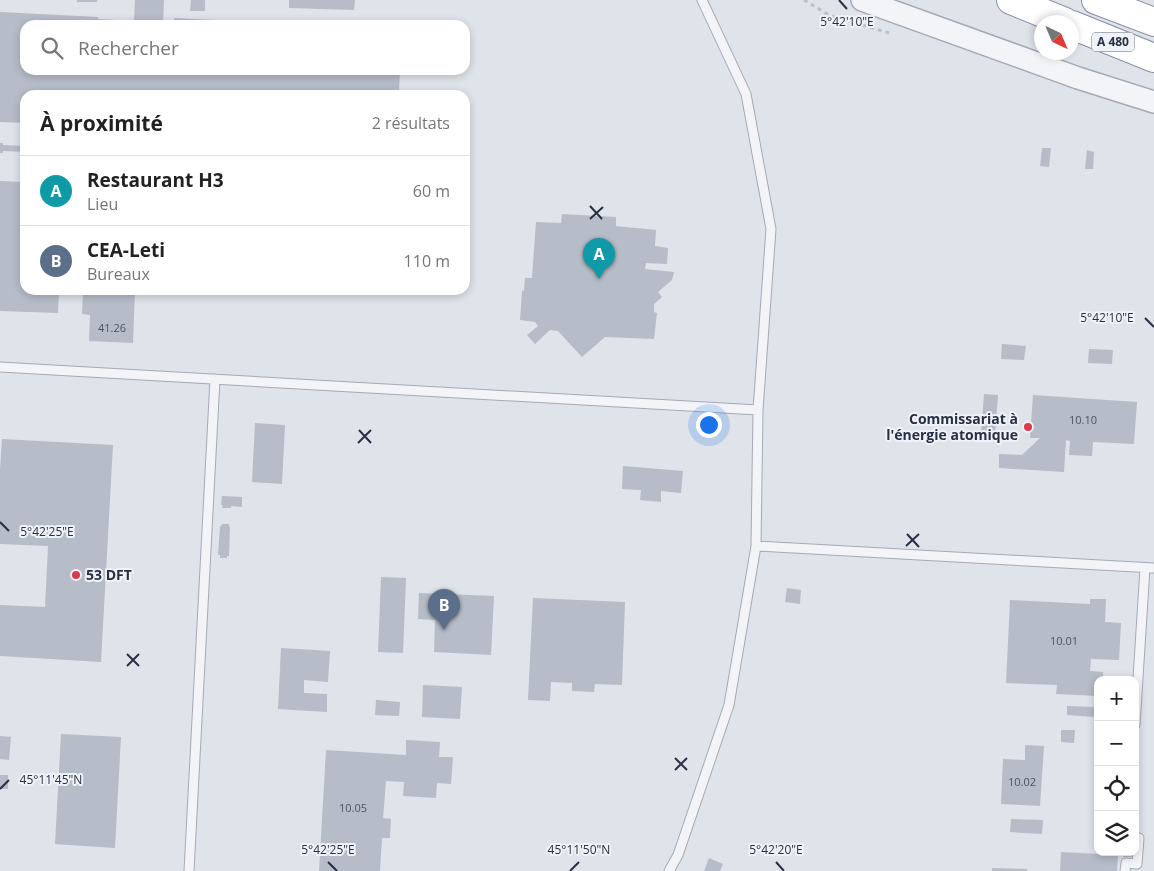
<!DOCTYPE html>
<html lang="fr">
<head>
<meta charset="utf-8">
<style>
	:root { --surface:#fff; --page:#f2f2f2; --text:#222; --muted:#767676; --line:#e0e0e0; --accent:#111827 }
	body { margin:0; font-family:"Open Sans",sans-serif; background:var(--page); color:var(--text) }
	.controls { position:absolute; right:15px; bottom:15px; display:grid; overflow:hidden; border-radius:10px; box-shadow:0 2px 8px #0003 }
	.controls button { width:45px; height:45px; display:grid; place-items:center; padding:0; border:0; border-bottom:1px solid var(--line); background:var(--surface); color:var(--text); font:25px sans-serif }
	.compass { position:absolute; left:1034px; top:15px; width:45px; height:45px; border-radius:50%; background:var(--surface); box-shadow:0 2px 8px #0003; rotate:136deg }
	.you { position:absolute; left:708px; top:424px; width:18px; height:18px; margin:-12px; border:4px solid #fff; border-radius:50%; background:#1a73e8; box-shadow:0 0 0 8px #1a73e833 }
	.badge { display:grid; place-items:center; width:32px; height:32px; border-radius:50%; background:var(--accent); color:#fff; font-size:16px; font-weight:700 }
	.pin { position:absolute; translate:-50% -41px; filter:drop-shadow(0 1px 2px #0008) }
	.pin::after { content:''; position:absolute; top:26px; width:18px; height:15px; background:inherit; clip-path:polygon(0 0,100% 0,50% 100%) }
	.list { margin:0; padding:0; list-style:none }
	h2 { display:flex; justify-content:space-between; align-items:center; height:65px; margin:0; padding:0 20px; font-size:21px }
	h2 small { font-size:16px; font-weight:400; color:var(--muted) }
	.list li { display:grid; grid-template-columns:32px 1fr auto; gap:15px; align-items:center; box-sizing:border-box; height:70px; padding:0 20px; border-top:1px solid var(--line) }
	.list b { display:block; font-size:19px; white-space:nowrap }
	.list p { margin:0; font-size:16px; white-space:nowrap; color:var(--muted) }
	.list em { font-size:16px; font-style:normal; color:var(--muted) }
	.icon { flex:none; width:28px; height:28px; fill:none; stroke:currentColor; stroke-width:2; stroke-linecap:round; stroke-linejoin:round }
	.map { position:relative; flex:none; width:1154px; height:871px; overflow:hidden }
	.search { position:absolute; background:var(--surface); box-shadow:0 2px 8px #0003; left:20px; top:20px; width:450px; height:55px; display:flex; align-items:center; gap:12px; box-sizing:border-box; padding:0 18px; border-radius:15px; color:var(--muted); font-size:19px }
	.panel { position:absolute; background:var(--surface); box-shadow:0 2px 8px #0003; left:20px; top:90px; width:450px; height:205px; border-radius:15px }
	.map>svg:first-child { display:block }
	.building { fill:#b6bcc8 }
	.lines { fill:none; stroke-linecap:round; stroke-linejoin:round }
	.service-casing { stroke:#a4aab5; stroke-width:11 }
	.tertiary-casing { stroke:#a4aab5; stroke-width:24 }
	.motorway-casing { stroke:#8690a2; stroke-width:30 }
	.path { stroke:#bec1c9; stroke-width:3; stroke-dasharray:4 4; stroke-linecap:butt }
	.service { stroke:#f3f4f8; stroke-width:9 }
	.tertiary { stroke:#f3f4f8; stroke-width:21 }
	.motorway { stroke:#fff; stroke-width:28 }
	.ticks { fill:none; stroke:#273043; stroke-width:2 }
	.poi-dot { fill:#d93a4d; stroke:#eff2f7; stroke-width:2 }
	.labels { text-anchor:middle; stroke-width:4; stroke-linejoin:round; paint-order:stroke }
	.number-label { font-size:11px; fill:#4b5364 }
	.shield { fill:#eff2f7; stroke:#636a79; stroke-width:1 }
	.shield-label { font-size:12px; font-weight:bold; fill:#273043 }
	.poi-label { font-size:14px; font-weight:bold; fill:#273043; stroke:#eff2f7; text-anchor:end }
	.ticks-label { font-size:12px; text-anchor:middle; fill:#273043; stroke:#eff2f7; stroke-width:4; stroke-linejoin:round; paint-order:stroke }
</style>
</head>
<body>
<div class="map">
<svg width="1154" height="871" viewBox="0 0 1154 871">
	<rect width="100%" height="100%" fill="#dfe3ea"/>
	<path class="building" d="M77 0H97V2H77Z
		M135 0H164L163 23H174V18L279 23V25H25V70H400L399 92H415V95H25V123L0 122V12L98 17V19L134 21Z
		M191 0H205V11H190Z
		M289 0H355L354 10 289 8Z
		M0 143H3V145L25 146V152L3 151V153H0Z
		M1042 148H1051L1049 167 1040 166Z
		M1087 150 1094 152 1093 169H1085Z
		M0 181 25 182V290H59L58 313 0 311Z
		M562 214 616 217V226L656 230 655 246 668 248 667 264 646 263 645 269 674 272 672 280 658 292 662 297 654 304V312L657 313 654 339 605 337 582 357 558 331 550 330 535 344 527 335 538 326 535 322 520 320 522 291 524 290 525 278H532L536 222 561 223Z
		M83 290H135L133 343 89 341 90 315 82 314Z
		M1002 344 1026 346 1024 360 1001 359Z
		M1089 349 1113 350 1112 364 1088 363Z
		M984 394 998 395 995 436 981 435Z
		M1033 395 1137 402 1134 444 1093 442 1092 456 1069 455 1070 441 1066 440 1064 472 999 468V454L1022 455 1040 438H1030Z
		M255 423 285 425 282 484 252 482Z
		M2 439 113 445 101 662 0 656V605L45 607 48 546 0 544V470Z
		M623 466 683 471 681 493 661 491V502L640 500 641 490 622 489Z
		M222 496 242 497V507L231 506V508H222L223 505H221Z
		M222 524H229V527H230L229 556H227V558H220V555H218L220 526H221Z
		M381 577 406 578 403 653 378 652Z
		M787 588 801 590 800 604 785 602Z
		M419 593 494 596 491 655 434 652 435 620 418 619Z
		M533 598 625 602 622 685 595 684 594 692 572 691V683L551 682 550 701 528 700Z
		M1090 599H1106L1105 622 1121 623 1119 660 1091 659 1090 671 1103 672V680H1098V696L1056 694 1057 685 1006 683 1010 600 1090 604Z
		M281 648 330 651 328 682 304 680V693L327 694V712L278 709Z
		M423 685 462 687 460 719 422 717Z
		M376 700 400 702 399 716 375 715Z
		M1067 706 1095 707V717L1067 715Z
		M1061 730H1075L1074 743 1061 742Z
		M61 734 121 737 115 848 55 844Z
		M0 736 11 737 9 760 0 759Z
		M406 740 440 742 439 757H453L451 784 437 783 436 798 403 796 404 782 386 781 383 818 391 819 390 838H382L380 871H319L326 750 406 755Z
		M1025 745 1044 746 1040 806 1001 804 1003 759 1025 760Z
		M0 775H8V789H0Z
		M1011 819 1043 820 1042 834 1010 832Z
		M1061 852 1118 855 1117 871H1060Z
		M1123 852H1135L1134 857H1123Z
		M709 858 723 864 720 871H704Z
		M992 868 1027 869V871H992Z"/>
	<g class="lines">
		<defs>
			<path id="service" d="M0 367 758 410
				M756 546 1154 568
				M1135 725 1145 568
				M189 871 215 379
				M669 871 678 855 729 705 756 546 758 410 771 229 746 94 702 0
				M1125 871 1126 863 1137 864 1139 838H1135"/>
			<path id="tertiary" d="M862 0 1078 78 1154 102"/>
			<path id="motorway" d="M1011 0 1065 22
				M1096 0 1154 22
				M1072 25 1154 58"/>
		</defs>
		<use href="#service" class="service-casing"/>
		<use href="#tertiary" class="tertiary-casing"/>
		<use href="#motorway" class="motorway-casing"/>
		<path class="path" d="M804 0 829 15 889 33"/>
		<use href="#service" class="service"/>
		<use href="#tertiary" class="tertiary"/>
		<use href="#motorway" class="motorway"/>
	</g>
	<path class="ticks" d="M839 0 847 9M590 206 602 219M590 219 603 207M1145 318 1154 327M359 430 371 443M358 443 371 430M0 522 9 531M907 534 919 547M906 546 919 534M127 654 139 666M127 666 139 654M675 758 687 770M675 770 687 758M0 789 9 780M328 862 337 871M776 862 784 871M570 871 579 862"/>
	<g class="poi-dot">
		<circle cx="1028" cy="427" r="5"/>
		<circle cx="76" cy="575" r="5"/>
	</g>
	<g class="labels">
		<g class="number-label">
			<text x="112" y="332">41.26</text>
			<text x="1083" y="424">10.10</text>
			<text x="1064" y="645">10.01</text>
			<text x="1022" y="786">10.02</text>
			<text x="353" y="812">10.05</text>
		</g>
		<rect class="shield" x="1092" y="32.5" width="42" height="19" rx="4"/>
		<g class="shield-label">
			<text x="1113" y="46">A 480</text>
		</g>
		<g class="poi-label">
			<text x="1018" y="424">Commissariat à<tspan x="1018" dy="16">l'énergie atomique</tspan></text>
			<text x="86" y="580" text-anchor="start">53 DFT</text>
		</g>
	</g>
	<g class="ticks-label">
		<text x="847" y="26">5°42'10"E</text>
		<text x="1107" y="322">5°42'10"E</text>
		<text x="47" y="536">5°42'25"E</text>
		<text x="51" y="784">45°11'45"N</text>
		<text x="328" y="854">5°42'25"E</text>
		<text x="776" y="854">5°42'20"E</text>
		<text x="579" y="854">45°11'50"N</text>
	</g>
</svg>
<div class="controls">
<button>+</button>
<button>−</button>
<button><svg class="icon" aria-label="locate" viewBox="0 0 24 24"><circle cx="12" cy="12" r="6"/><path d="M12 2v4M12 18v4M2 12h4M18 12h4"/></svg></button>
<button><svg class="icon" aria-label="layers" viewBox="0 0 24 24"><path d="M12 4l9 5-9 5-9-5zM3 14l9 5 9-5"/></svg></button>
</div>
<svg class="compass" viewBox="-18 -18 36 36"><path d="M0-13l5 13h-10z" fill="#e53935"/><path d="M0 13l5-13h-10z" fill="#767676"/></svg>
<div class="you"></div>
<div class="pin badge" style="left:599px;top:279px;background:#0f9aa8">A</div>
<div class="pin badge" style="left:444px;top:630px;background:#5c6f8a">B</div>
<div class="search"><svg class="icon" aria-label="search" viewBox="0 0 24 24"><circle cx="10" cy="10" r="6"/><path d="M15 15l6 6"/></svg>Rechercher</div>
<section class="panel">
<h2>À proximité<small>2 résultats</small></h2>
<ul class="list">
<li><span class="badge" style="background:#0f9aa8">A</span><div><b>Restaurant H3</b><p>Lieu</p></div><em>60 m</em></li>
<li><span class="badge" style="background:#5c6f8a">B</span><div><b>CEA-Leti</b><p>Bureaux</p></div><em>110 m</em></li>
</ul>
</section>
</div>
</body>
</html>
